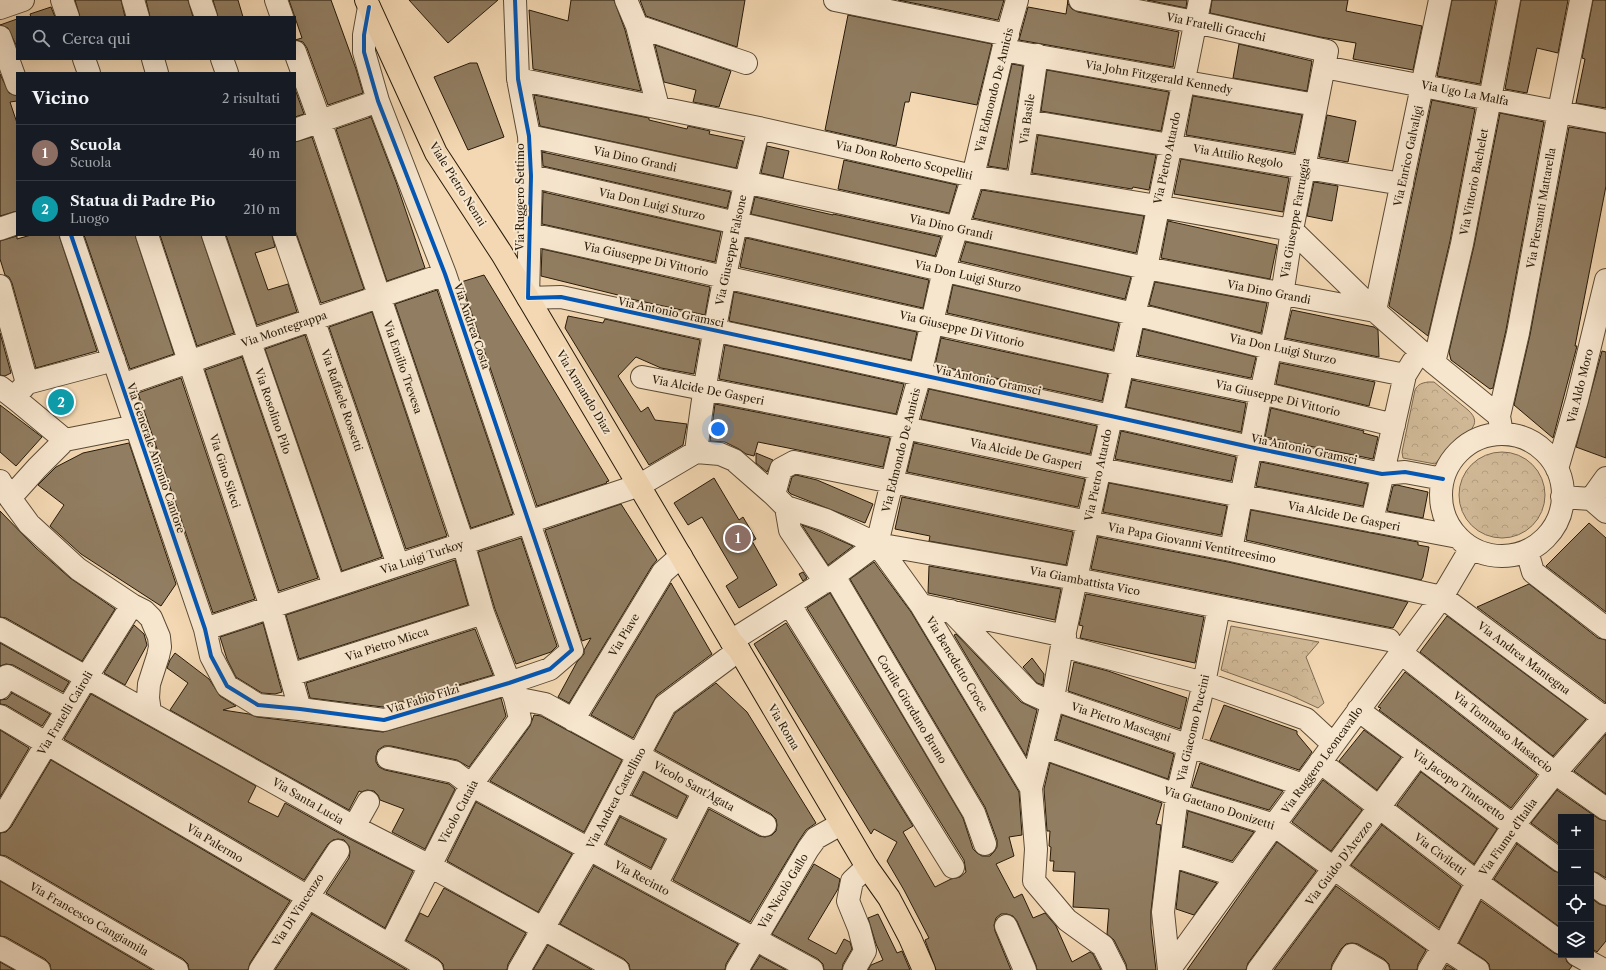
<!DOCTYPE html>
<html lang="it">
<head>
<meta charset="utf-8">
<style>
	:root { --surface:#171b24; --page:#20242c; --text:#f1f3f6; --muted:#9ea1a6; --line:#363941; --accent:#c59692 }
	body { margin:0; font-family:"Libre Caslon Text",serif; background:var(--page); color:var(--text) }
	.controls { position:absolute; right:12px; bottom:12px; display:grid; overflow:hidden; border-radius:0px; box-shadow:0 4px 16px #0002 }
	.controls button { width:36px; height:36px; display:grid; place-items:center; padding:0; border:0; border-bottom:1px solid var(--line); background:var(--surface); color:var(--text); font:20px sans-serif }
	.you { position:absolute; left:718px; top:429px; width:14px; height:14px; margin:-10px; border:3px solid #fff; border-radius:50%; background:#1a73e8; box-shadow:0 0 0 6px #1a73e833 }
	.badge { display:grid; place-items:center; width:26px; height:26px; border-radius:50%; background:var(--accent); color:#fff; font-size:13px; font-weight:700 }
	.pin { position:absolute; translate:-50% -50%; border:2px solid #fff; box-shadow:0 1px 4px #0006 }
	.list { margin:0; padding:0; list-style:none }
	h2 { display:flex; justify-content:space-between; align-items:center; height:52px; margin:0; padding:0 16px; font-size:17px }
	h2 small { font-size:13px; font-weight:400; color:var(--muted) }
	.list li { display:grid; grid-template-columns:26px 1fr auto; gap:12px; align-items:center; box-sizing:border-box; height:56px; padding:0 16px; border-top:1px solid var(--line) }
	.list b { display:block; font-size:15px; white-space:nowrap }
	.list p { margin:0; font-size:13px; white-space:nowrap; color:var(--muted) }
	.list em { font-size:13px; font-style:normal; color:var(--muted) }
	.icon { flex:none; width:22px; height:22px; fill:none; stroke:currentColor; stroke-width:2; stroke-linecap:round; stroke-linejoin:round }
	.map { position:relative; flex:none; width:1606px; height:970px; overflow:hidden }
	.search { position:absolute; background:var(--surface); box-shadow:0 4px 16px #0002; left:16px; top:16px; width:280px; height:44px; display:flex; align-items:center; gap:10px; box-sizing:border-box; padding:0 14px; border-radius:0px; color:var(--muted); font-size:15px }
	.panel { position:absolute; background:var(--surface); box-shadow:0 4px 16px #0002; left:16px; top:72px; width:280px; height:164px; border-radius:0px }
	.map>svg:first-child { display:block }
	.forest { fill:url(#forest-crowns); stroke:#7c6950 }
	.building { fill:#917d61; stroke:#271a09 }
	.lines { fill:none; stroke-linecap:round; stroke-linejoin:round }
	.minor-casing { stroke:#5a4a34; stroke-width:24 }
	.major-casing { stroke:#271a09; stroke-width:24 }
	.minor { stroke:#f7e6ce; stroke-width:22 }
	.major { stroke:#f3d8b3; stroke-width:22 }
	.cycleway-casing { stroke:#f7e6ce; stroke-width:6 }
	.cycleway { stroke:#0057b8; stroke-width:4 }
	.labels { text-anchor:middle; stroke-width:4; stroke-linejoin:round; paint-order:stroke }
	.street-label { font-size:11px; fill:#271a09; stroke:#f7e6ce }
</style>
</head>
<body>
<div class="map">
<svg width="1606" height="970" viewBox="0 0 1606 970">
	<defs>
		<pattern id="forest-crowns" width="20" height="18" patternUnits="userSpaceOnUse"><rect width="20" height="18" fill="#d0b896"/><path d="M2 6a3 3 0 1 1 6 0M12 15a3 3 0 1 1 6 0" fill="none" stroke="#b39e80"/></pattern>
	</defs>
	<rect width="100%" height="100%" fill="#f3d8b3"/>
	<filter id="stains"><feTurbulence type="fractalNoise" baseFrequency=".005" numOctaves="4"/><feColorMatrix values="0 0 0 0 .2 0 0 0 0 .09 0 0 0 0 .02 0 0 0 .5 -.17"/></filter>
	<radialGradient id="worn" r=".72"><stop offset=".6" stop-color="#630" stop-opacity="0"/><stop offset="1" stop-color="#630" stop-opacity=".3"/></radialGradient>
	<path class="forest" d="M1428 382H1434L1468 410C1485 425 1465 434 1456 442 1449 449 1442 456 1435 464L1403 458 1402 452 1415 390C1418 384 1422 383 1428 382Z
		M1459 495a43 43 0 1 1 86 0a43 43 0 1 1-86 0Z
		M1231 626 1319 642 1306 657 1324 703 1318 708 1288 694 1221 670Z"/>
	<path class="building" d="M75 0H121L125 17H80Z
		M146 0H188L193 17H150Z
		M213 0H238L243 17H218Z
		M289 0H331L356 69 363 93 328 105 307 48 303 42 295 40 302 38Z
		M409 0H498L448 43Z
		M571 0H614L625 30 641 91 533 69 529 10 568 21Z
		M640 0H745L737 47 646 16Z
		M898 0H1004L998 20Z
		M1068 0V4L1072 9 1078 12 1179 32 1173 67 1019 40 1028 7 1066 14Z
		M1147 0H1187L1186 8Z
		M1212 0H1348L1346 11 1422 26 1413 70 1353 59 1356 43 1320 37 1210 13Z
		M1452 0H1496L1480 84 1437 76Z
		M1521 0H1568L1558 53 1537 48 1527 93 1505 89Z
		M1593 0H1606V108L1576 103 1585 59 1582 58Z
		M51 7 55 17H31L30 14Z
		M848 15 992 44 977 105 911 92 909 102H905L896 146 825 130Z
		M17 19V47L8 28 0 25Z
		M1239 44 1312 61 1307 91 1233 78Z
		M655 45 731 71 719 107 693 102 696 90 664 82Z
		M470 63H477L504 137 468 150 434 77Z
		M1012 64 1023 66 1007 169 988 166Z
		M1047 70 1169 92 1161 131 1041 111Z
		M0 74 9 93 17 96V101L10 102 17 123V211L0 216Z
		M295 89 304 114 295 117Z
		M534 95 649 118V120L687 129 688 126 710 131 709 134 743 141 736 168 540 126Z
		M1193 96 1302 115 1294 153 1186 135Z
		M1432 100 1475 109 1450 241 1428 336 1389 306Z
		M1500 113 1544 122 1506 330 1493 388 1490 389 1451 360 1449 352 1474 246Z
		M1327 115 1356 121 1348 162 1319 157Z
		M371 117 396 182 425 268 387 281 336 129Z
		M1569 127 1606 133V186L1575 346H1577L1553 438 1514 405 1530 335Z
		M1038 135 1156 155 1149 190 1133 187 1132 189 1032 173Z
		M312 137 364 289 321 303 295 230V142Z
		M767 146 789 151 783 178 761 173Z
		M542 152 731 192 727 208 543 166Z
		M1181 159 1289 178 1283 212 1174 194Z
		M844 160 957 185 949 213 838 189Z
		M1314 182 1338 186 1332 221 1307 216Z
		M982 190 1144 216 1136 253 973 218Z
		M543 192 721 232 715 262 542 224Z
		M755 197 833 215V214L941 237 935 256 751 214Z
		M1168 221 1277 245 1270 279 1161 258Z
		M31 235H59L97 351 36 368 12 283 9 277 5 275 0 259V241L17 236V239Z
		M84 235H135L174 354 130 369Z
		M160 235H201L234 333 197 346Z
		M226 235H272L275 247 255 253 268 290 288 284 297 312 257 325Z
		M746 238 929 280 923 308 740 267Z
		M966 242 1131 277 1125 299 960 261Z
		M542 249 710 287 705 315 617 296 618 295 541 276Z
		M484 275 609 481 606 482 607 483 537 506 461 282Z
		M1155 282 1267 303 1261 333 1149 305Z
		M953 285 1119 323 1113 350 947 313Z
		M437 290 513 514 471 528 395 304Z
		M734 292 917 332 911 360 729 321Z
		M1292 310 1374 327 1378 330 1379 357 1285 338Z
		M372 312 447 536 406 549 329 327Z
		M568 316 603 323 605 319 700 340 694 374 661 368 636 357 618 376 641 412 648 407 655 420 687 424 683 445 649 465 565 328Z
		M1143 329 1256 357 1251 378 1138 355Z
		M0 333 11 373 5 376 0 375Z
		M305 335 382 557 342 571 265 349Z
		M941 338 1108 374 1102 401 935 365Z
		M725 345 904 384 896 414 719 379Z
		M1602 351 1606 352V458L1576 447Z
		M242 357 318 578 279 591 205 370Z
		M1280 363 1375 382 1369 406 1276 384Z
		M181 378 255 599 213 613 138 393Z
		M1132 380 1246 403 1241 432 1126 407Z
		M929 389 1097 426 1090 454 921 419Z
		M715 404 890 438 883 467 758 442 754 456 746 454 739 449 725 442 710 441Z
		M0 405 42 437 16 466 0 452Z
		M1271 408 1364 431 1363 433 1378 437 1373 459 1265 437Z
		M1121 431 1236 457 1231 481 1115 459Z
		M129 443 176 584 161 606 81 554 50 526 64 505 38 485 56 467 83 453Z
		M914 443 1085 479 1078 507 907 472Z
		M756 453 773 460 767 472 756 463Z
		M1261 462 1368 484 1363 506 1256 486Z
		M796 475 817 480 873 504 865 523 791 494 788 491 792 477Z
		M714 478 739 520 743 517 756 539 752 541 777 585 739 608 726 586 738 578 702 517 688 525 674 503Z
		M1109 483 1227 506 1221 535 1103 512Z
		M1397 485 1428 492 1423 518 1387 511 1393 486Z
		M902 497 1073 532 1066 565 929 541 930 536 895 529Z
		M621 504 657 560 652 566 569 703 558 697 577 662 584 654V650L591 638 582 641 545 530Z
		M1251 510 1418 542V545L1429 547 1423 577 1421 580 1246 540Z
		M0 511 36 548 70 578 115 609 82 661 6 618 0 617Z
		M1589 523 1606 538V612L1546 566Z
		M802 525 821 532 853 546 828 565Z
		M1098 537 1228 562 1408 602 1393 628 1091 569Z
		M521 538 557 646 551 652 516 664 495 609 478 552Z
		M455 560 468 605 299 659 286 615Z
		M874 562 911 612 1019 792 1022 835 1009 837 1014 856 996 864 1014 898 1022 894 1033 918 1045 913 1056 926 1072 962 1090 952 1093 954 1101 970H1037L1036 965 1017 921 1013 916 1007 914H1001L996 918 994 925 995 931 1011 970H936L925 940 929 938 904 890 887 861 897 842 874 829 871 834 754 644 786 623 913 826 903 832 935 887 951 879 960 877 966 872 964 860 807 608 830 593 963 818 973 849 977 853 982 856H990L994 852 997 847V840L985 807 850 579Z
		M929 566 1061 589 1055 620 928 593Z
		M803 572 807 578 803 581 799 574Z
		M671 583 712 654 657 695 633 738 591 715Z
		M1529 584 1598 638 1606 640V703L1477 607Z
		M1086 594 1204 617 1195 663 1080 638 1083 626 1079 625Z
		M1447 616 1586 719 1553 756 1420 652Z
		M263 623 282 692 275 694 262 693 236 677 227 659 220 637Z
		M134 625 144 634 147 645 125 685 104 673Z
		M475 629 493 675 383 707 310 698 306 683Z
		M956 634 1021 702 1037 710 1026 756 954 635Z
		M0 643 69 682 63 692 13 665 6 664 0 666Z
		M175 653 209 679 220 696 236 706 223 710 249 714 257 717 383 732 501 698 506 716 469 767 457 760 391 746H384L378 750 376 756V762L379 767 385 770 449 784 455 789 425 849 392 832 404 809 380 800 378 795 374 791 367 790 361 792 359 791 349 810 170 710 188 683 167 668 170 660Z
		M1032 658 1044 674 1043 685 1037 683 1023 667Z
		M1074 662 1108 671 1187 698 1180 729 1068 691Z
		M1405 672 1537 775 1511 808 1379 710 1381 708 1378 707Z
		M716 683 747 712 816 823 806 830 798 842 750 922 673 880 709 809 759 836 765 837 772 835 776 831 777 825 776 819 771 814 655 750 675 713Z
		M12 693 50 714 42 726 6 705 0 704V700L7 699Z
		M91 694 256 786 248 802 278 817 285 803 348 838 413 871 385 928 326 893 349 858 350 852 349 846 344 840 338 839 333 840 328 844 304 880 64 739Z
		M1224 705 1297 731V734L1312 752 1299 770 1210 740Z
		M534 715 541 716 622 760 584 832 490 781 530 726Z
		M1062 715 1174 754 1168 779 1056 739Z
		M0 730 29 748 0 797Z
		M1364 730 1401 757 1377 790 1339 761Z
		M1606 734V794L1574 771Z
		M51 760 290 901 250 963 248 970H189L188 964 183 959 6 856 0 855V833L6 832 11 827Z
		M1050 763 1162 803 1156 824 1161 825 1151 911V928L1156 970H1127L1126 964 1114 940 1107 934 1109 909 1073 907 1075 872 1053 871 1054 861H1050L1051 847 1049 846 1050 831H1047L1044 789Z
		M1200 763 1283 791 1269 810 1192 787Z
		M644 772 687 796 677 817 632 795Z
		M1421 772 1497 829 1474 864 1397 805Z
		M1323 780 1362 810 1331 851 1292 822Z
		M1557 790 1599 819 1606 821V878L1598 873 1591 871V817H1561V845L1531 823Z
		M476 802 572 854 538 912 447 861Z
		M1188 811 1254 832 1232 861 1183 846Z
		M620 817 665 839 651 868 606 844Z
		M1382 825 1461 886 1439 928 1351 865Z
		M1277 842 1316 871 1248 963 1246 970H1187Z
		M1517 844 1554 871 1561 873V928L1494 879Z
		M814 864 840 879 838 889 808 939 836 954 844 939 850 942 852 949 843 964 842 970H824L823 964 818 959 772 934Z
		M594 866 738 944 726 964 725 970H630L629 964 624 959 560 924Z
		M1180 871 1217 883 1194 915 1176 909Z
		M0 881 152 970H51L50 964 45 959 6 937 0 936Z
		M1336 886 1426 950 1418 964 1417 970H1390L1389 964 1384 959 1358 944 1352 943 1346 944 1341 949 1332 964 1331 970H1274Z
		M444 888 526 933 508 964 507 970H444L443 964 438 959 406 940 420 913 428 917Z
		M1591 898 1599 904 1606 906V941L1597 952 1591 948Z
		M1481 901 1554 953 1559 955H1565L1567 962 1572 966 1569 970H1490L1489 964 1485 960 1459 943Z
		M312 914 407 970H275Z
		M878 914 897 953 902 951 910 970H868L871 965 883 960 876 944 868 918Z
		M548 945 592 970H533Z
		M760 956 786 970H751Z
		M0 962 14 970H0Z
		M1447 965 1455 970H1444Z"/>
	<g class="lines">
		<defs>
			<path id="minor" d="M62 0 68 17
				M133 0 138 17
				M200 0 206 17
				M276 0 282 17
				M515 0 518 79 529 136 531 176 528 298 561 297 1111 416 1250 447 1382 474 1405 472 1443 479
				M626 0 637 26 658 107
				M835 0 1008 35
				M1080 0 1195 22 1327 51 1292 230 1282 295 1261 393 1231 550
				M0 8 23 0
				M637 26 746 63
				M0 37 17 84
				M1003 50 1316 105
				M295 52 320 121 463 543 483 613 515 698 520 719 471 785 390 945
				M84 59 89 73
				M153 59 157 73
				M222 59 227 73
				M1324 67 1606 121
				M518 79 759 128 973 176 1157 206 1292 230 1375 311 1434 363 1499 416 1502 434
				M1027 121 1402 184
				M295 130 378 101
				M529 136 1146 268 1375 311 1440 0
				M531 176 1134 314 1270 348 1405 375
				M1018 183 1037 55
				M0 229 17 223
				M530 234 1123 365 1261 393 1394 425
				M71 235 205 629 211 656 227 686 258 705 300 709 384 720 509 683 550 669 572 650 445 274 378 101 364 52V35L369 7
				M147 235 271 607 300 709
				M213 235 334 586
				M284 235 398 565
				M0 286 27 383
				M114 360 27 383 20 391 18 401 65 440 136 426
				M1434 363 1462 244 1509 0
				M642 377 905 428 1100 469 1458 537
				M122 385 445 274
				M0 387 18 401
				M1499 416 1518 333 1559 111 1581 0
				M1441 495a61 61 0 1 1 122 0a61 61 0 1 1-122 0Z
				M696 452 720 454 734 460 774 495 786 507 790 530 825 582
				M1557 469 1577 400 1606 280
				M0 481 10 498 29 524 78 569 132 605 144 611 151 618 159 637 160 647 158 656 149 684 148 698 150 712
				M774 495 781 469 794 462 1088 522 1231 550 1442 597 1606 719
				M1562 497 1591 499
				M10 498 37 468 65 440
				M1591 499 1606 478
				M1591 499 1606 512
				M786 507 826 520 877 544 1076 579 1389 640
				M1372 521 1405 375 1413 362
				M877 544 921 605 1031 788
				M1527 551 1533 572 1606 628
				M834 576 974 813 985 844
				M790 605 953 867
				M921 605 1065 636
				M951 611 1030 693 1052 703
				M0 629 354 827 430 866 618 970
				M205 629 640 485 696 452C709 343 732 235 759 128
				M731 641 834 576 877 544 905 428 920 375 944 270 973 176 1003 50 1017 0
				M1062 646 1204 683 1270 706 1306 719 1333 744
				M1401 653 1555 773 1606 809
				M290 675 483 613
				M0 688 7 676 67 709
				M515 698 545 704 765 825
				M1053 699 1303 785
				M1358 710 1561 861
				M0 716 432 970
				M573 720 663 572 681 556
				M1041 747 1177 795 1274 825 1443 947 1478 970
				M388 758 454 772 471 785 812 970
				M1320 762 1477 882 1561 943
				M615 800 682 834
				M0 821 86 678 132 605
				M354 827 368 802
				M1170 855 1237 876
				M0 867 177 970
				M1591 883 1606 894
				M656 885 704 791
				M1006 926 1025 970
				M0 948 39 970
				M1577 955 1604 970
				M260 970 338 851
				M519 970 589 849 665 705 739 650
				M737 970 808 849 816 838 841 824
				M854 970 865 951 859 928 848 901 852 881 867 867
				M1115 970 1103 946 1067 920 1034 881 1036 849 1031 788 1053 699 1062 646 1088 522 1134 314 1146 268 1200 0
				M1169 970 1274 825 1442 597 1471 548
				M1169 970 1163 912 1177 795 1204 683 1219 607
				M1258 970 1418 755
				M1343 970 1352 955 1378 970
				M1429 970 1443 947 1477 882 1514 825 1555 773 1606 715"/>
			<path id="major" d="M366 0 436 153 502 254 731 641 739 650 867 867 889 898 910 938 924 970"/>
		</defs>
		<use href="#minor" class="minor-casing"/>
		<use href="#major" class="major-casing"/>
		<use href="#minor" class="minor"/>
		<use href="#major" class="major"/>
		<defs>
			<path id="cycleway" d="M515 0 518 79 529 136 531 176 528 298 561 297 1111 416 1250 447 1382 474 1405 472 1443 479
				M71 235 205 629 211 656 227 686 258 705 300 709 384 720 509 683 550 669 572 650 445 274 378 101 364 52V35L369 7"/>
		</defs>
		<use href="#cycleway" class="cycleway-casing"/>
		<use href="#cycleway" class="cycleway"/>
	</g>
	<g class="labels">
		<g class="street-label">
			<text transform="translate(1216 27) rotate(12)" y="4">Via Fratelli Gracchi</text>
			<text transform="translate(1159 77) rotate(10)" y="4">Via John Fitzgerald Kennedy</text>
			<text transform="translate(994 90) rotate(-76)" y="4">Via Edmondo De Amicis</text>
			<text transform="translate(1465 93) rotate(11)" y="4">Via Ugo La Malfa</text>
			<text transform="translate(1027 119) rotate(-82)" y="4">Via Basile</text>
			<text transform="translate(1238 156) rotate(10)" y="4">Via Attilio Regolo</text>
			<text transform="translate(1408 156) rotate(-78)" y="4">Via Enrico Galvaligi</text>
			<text transform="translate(1167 158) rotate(-78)" y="4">Via Pietro Attardo</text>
			<text transform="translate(635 159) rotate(12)" y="4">Via Dino Grandi</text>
			<text transform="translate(904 160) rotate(13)" y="4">Via Don Roberto Scopelliti</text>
			<text transform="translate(1474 182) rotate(-79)" y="4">Via Vittorio Bachelet</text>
			<text transform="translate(458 184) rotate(58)" y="4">Viale Pietro Nenni</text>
			<text transform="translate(520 197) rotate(-90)" y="4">Via Ruggero Settimo</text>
			<text transform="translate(652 204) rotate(13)" y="4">Via Don Luigi Sturzo</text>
			<text transform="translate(1541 208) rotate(-80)" y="4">Via Piersanti Mattarella</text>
			<text transform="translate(1295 218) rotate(-80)" y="4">Via Giuseppe Farruggia</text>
			<text transform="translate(951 227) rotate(12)" y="4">Via Dino Grandi</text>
			<text transform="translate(731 250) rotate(-78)" y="4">Via Giuseppe Falsone</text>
			<text transform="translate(646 259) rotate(12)" y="4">Via Giuseppe Di Vittorio</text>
			<text transform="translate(968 276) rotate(13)" y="4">Via Don Luigi Sturzo</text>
			<text transform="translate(1269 292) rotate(11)" y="4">Via Dino Grandi</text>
			<text transform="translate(671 312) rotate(12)" y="4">Via Antonio Gramsci</text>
			<text transform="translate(472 326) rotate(71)" y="4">Via Andrea Costa</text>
			<text transform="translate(284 329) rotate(-19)" y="4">Via Montegrappa</text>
			<text transform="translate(962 329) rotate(13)" y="4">Via Giuseppe Di Vittorio</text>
			<text transform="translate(1283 349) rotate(12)" y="4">Via Don Luigi Sturzo</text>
			<text transform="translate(403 367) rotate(71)" y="4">Via Emilio Trevesa</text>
			<text transform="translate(988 380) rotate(12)" y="4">Via Antonio Gramsci</text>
			<text transform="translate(1580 386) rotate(-76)" y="4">Via Aldo Moro</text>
			<text transform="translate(708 390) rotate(11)" y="4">Via Alcide De Gasperi</text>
			<text transform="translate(584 392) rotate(59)" y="4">Via Armando Diaz</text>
			<text transform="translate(1278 398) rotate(13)" y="4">Via Giuseppe Di Vittorio</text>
			<text transform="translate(342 400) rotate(71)" y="4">Via Raffaele Rossetti</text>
			<text transform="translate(273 411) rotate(71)" y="4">Via Rosolino Pilo</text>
			<text transform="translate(1304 449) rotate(12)" y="4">Via Antonio Gramsci</text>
			<text transform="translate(901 450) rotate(-76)" y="4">Via Edmondo De Amicis</text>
			<text transform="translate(1026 454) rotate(12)" y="4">Via Alcide De Gasperi</text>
			<text transform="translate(156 458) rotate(71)" y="4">Via Generale Antonio Cantore</text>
			<text transform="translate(225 471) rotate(72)" y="4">Via Gino Sileci</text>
			<text transform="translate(1098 475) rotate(-78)" y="4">Via Pietro Attardo</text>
			<text transform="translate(1344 516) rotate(11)" y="4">Via Alcide De Gasperi</text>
			<text transform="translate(1192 543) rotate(11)" y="4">Via Papa Giovanni Ventitreesimo</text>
			<text transform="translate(422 557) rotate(-18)" y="4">Via Luigi Turkoy</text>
			<text transform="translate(1085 581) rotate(11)" y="4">Via Giambattista Vico</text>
			<text transform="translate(624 635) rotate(-59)" y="4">Via Piave</text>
			<text transform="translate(387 644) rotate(-18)" y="4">Via Pietro Micca</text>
			<text transform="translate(1524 658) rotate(37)" y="4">Via Andrea Mantegna</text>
			<text transform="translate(957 664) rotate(59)" y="4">Via Benedetto Croce</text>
			<text transform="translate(423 699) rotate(-17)" y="4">Via Fabio Filzi</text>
			<text transform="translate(912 709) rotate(59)" y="4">Cortile Giordano Bruno</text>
			<text transform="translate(65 713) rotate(-59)" y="4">Via Fratelli Cairoli</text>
			<text transform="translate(1121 722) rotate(18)" y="4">Via Pietro Mascagni</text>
			<text transform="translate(784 727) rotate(59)" y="4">Via Roma</text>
			<text transform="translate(1193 728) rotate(-77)" y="4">Via Giacomo Puccini</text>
			<text transform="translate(1503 732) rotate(38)" y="4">Via Tommaso Masaccio</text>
			<text transform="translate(1322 760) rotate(-54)" y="4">Via Ruggero Leoncavallo</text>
			<text transform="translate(1459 785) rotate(36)" y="4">Via Jacopo Tintoretto</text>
			<text transform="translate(694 786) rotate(29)" y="4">Vicolo Sant'Agata</text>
			<text transform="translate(616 798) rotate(-62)" y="4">Via Andrea Castellino</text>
			<text transform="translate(308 801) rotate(30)" y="4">Via Santa Lucia</text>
			<text transform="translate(1219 808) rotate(18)" y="4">Via Gaetano Donizetti</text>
			<text transform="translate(458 812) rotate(-62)" y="4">Vicolo Cutaia</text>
			<text transform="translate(1508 837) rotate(-55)" y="4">Via Fiume d'Italia</text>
			<text transform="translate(215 843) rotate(31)" y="4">Via Palermo</text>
			<text transform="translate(1440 854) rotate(37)" y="4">Via Civiletti</text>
			<text transform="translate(1339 863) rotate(-53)" y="4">Via Guido D'Arezzo</text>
			<text transform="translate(642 878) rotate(28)" y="4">Via Recinto</text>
			<text transform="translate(783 891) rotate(-59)" y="4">Via Nicolò Gallo</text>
			<text transform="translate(298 910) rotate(-57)" y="4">Via Di Vincenzo</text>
			<text transform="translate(89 919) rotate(30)" y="4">Via Francesco Cangiamila</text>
		</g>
	</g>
	<rect width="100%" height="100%" filter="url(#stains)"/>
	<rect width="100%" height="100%" fill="url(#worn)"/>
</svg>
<div class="controls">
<button>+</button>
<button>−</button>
<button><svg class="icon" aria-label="locate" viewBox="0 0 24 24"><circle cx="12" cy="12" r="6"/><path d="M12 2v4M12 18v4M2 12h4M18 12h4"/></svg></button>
<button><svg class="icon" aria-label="layers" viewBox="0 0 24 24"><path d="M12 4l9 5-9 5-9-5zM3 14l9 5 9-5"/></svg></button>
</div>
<div class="you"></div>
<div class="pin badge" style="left:738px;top:538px;background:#8d6e63">1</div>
<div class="pin badge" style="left:61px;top:402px;background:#0f9aa8">2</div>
<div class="search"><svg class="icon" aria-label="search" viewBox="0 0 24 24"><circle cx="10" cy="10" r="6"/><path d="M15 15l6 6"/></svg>Cerca qui</div>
<section class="panel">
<h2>Vicino<small>2 risultati</small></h2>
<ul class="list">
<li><span class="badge" style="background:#8d6e63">1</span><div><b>Scuola</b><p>Scuola</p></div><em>40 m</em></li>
<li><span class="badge" style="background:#0f9aa8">2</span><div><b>Statua di Padre Pio</b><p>Luogo</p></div><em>210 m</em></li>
</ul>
</section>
</div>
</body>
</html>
